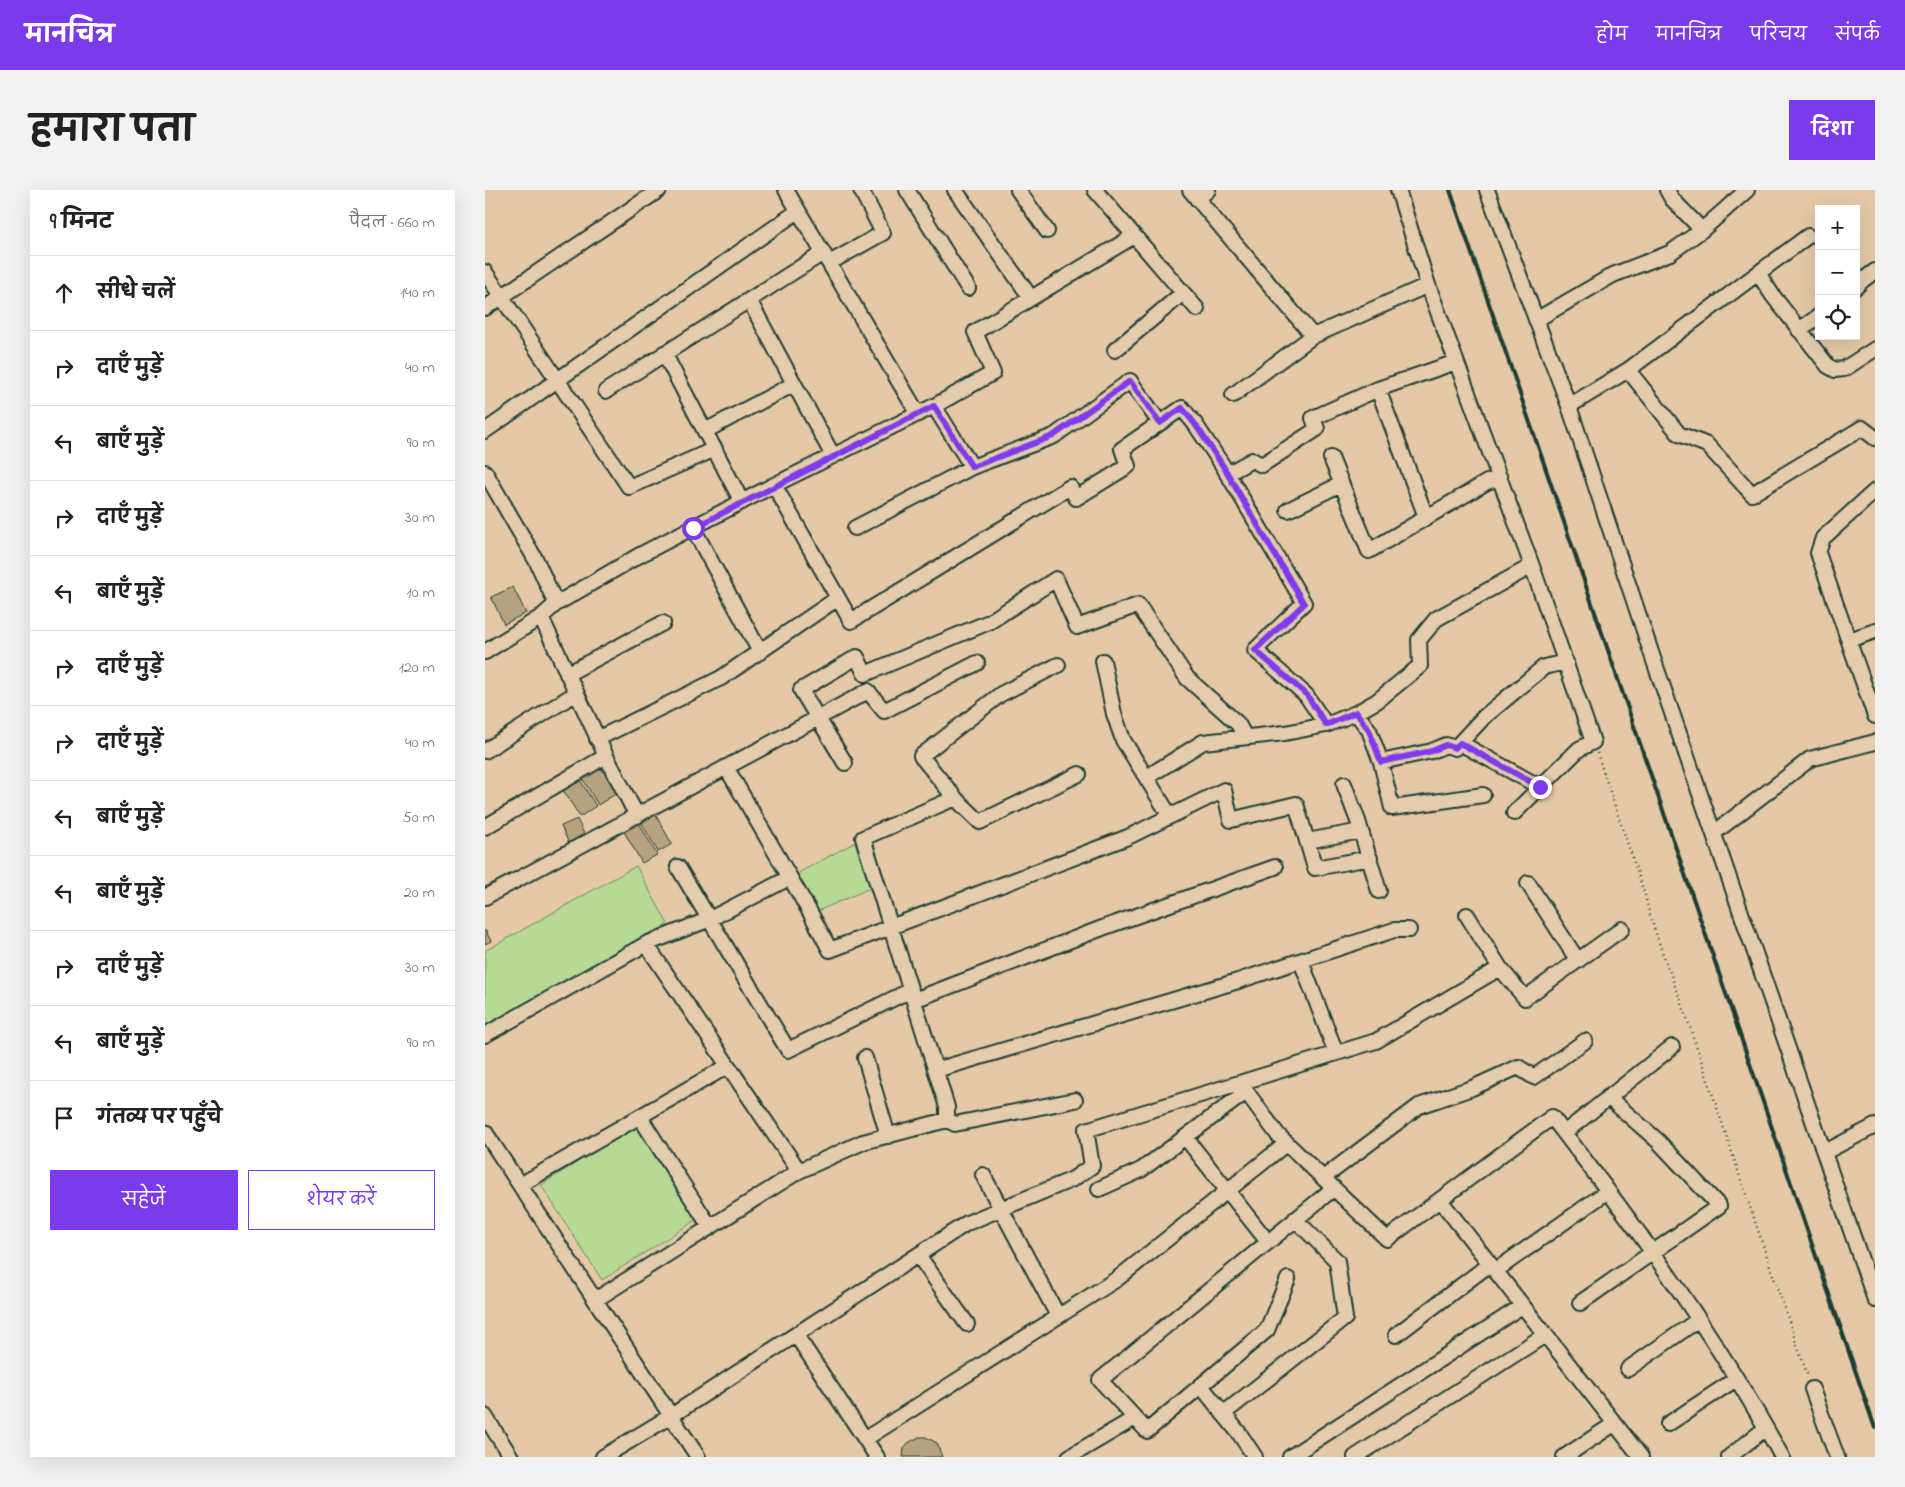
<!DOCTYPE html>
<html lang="hi">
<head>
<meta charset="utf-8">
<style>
	:root { --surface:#fff; --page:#f2f2f2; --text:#222; --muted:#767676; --line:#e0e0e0; --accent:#7c3aed }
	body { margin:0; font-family:"Indie Flower","Playpen Sans Deva",sans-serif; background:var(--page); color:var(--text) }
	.controls { position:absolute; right:15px; top:15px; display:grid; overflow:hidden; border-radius:0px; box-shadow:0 5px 20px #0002 }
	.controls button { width:45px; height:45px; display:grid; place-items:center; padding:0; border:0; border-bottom:1px solid var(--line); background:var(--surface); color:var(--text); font:25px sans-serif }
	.stop { position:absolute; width:15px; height:15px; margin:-11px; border:4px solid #7c3aed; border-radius:50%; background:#fff }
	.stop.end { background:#7c3aed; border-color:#fff; box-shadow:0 1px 5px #0008 }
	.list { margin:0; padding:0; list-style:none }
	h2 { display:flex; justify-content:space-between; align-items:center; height:65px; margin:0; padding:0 20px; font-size:21px }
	h2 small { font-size:16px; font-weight:400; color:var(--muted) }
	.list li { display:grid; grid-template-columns:32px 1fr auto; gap:15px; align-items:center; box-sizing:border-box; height:75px; padding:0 20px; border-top:1px solid var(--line) }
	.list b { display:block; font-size:19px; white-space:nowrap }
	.list em { font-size:16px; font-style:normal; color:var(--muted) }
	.actions { display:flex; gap:10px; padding:15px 20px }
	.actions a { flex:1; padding:11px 0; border:1px solid var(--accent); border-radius:0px; text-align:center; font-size:18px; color:var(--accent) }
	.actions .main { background:var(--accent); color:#fff }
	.icon { flex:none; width:28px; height:28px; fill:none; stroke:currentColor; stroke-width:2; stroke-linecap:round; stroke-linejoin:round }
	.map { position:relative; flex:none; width:1390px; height:1267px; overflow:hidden; border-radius:0px }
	header { display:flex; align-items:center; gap:30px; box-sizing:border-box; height:70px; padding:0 25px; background:var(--accent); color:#fff }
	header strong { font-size:24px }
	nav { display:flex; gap:28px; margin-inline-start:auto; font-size:18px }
	.intro { display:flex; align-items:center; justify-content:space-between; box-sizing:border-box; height:120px; padding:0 30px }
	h1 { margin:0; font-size:35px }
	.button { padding:12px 22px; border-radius:0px; background:var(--accent); color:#fff; font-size:18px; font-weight:700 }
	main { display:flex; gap:30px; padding:0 30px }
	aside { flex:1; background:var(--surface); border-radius:0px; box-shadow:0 5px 20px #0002 }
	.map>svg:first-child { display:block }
	.green { fill:#b6da94; stroke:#6a8c64 }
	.building { fill:#b7a27f; stroke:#1f3d34 }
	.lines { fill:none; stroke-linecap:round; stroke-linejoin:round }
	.minor-casing { stroke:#1f3d34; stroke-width:18 }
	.path { stroke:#1f3d34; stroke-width:2.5; stroke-dasharray:1 4; stroke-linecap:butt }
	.minor { stroke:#e4ccac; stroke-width:14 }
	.rail { stroke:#1f3d34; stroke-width:4 }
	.route { stroke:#7c3aed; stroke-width:6 }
</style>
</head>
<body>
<header>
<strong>मानचित्र</strong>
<nav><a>होम</a><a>मानचित्र</a><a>परिचय</a><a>संपर्क</a></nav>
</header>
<div class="intro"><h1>हमारा पता</h1><a class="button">दिशा</a></div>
<main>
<aside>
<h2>9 मिनट<small>पैदल · 660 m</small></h2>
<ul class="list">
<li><svg class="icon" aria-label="ahead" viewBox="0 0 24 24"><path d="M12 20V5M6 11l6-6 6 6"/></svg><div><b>सीधे चलें</b></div><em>140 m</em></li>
<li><svg class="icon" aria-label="right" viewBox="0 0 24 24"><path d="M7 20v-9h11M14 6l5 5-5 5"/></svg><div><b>दाएँ मुड़ें</b></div><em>40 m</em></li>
<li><svg class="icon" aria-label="left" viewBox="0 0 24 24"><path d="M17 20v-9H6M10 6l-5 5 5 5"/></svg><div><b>बाएँ मुड़ें</b></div><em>90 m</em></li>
<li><svg class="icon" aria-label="right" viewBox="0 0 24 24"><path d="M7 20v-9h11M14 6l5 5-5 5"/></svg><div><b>दाएँ मुड़ें</b></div><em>30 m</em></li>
<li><svg class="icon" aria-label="left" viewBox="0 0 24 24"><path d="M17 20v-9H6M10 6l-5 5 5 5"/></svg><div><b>बाएँ मुड़ें</b></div><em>10 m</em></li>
<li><svg class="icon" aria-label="right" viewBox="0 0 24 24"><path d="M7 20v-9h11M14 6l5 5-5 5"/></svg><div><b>दाएँ मुड़ें</b></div><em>120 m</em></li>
<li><svg class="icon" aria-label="right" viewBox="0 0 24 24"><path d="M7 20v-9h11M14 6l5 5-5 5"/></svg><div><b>दाएँ मुड़ें</b></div><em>40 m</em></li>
<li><svg class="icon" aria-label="left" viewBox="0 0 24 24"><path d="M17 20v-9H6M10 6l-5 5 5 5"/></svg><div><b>बाएँ मुड़ें</b></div><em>50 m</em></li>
<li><svg class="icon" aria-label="left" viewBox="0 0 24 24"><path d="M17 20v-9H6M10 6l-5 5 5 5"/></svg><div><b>बाएँ मुड़ें</b></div><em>20 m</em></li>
<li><svg class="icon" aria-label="right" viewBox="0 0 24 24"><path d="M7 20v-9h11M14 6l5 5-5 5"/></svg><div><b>दाएँ मुड़ें</b></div><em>30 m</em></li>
<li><svg class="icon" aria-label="left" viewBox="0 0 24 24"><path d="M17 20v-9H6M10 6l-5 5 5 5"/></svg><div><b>बाएँ मुड़ें</b></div><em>90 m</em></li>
<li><svg class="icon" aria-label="arrive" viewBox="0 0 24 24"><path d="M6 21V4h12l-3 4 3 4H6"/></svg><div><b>गंतव्य पर पहुँचे</b></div></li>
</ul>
<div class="actions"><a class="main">सहेजें</a><a>शेयर करें</a></div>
</aside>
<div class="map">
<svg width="1390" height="1267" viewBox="0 0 1390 1267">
	<rect width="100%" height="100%" fill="#e5c9a6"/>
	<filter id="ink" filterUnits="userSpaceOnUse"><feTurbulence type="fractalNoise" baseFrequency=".02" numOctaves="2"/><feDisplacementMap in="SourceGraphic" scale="10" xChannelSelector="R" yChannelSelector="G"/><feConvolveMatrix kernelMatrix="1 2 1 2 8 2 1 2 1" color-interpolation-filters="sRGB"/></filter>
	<g filter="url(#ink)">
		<path class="green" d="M378 648 392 695 326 724 304 688Z
			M151 676 183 734 0 837V761Z
			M150 936 211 1030 117 1090 56 995Z"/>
		<path class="building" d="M28 397 41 423 19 434 6 407Z
			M114 575 132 603 113 615 96 586Z
			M95 590 111 616 95 627 78 600Z
			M169 622 187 654 173 662 155 630Z
			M92 629 101 648 85 656 76 636Z
			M153 631 172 665 157 673 138 640Z
			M0 740 6 751 0 754Z
			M434 1247H441L452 1253 457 1267H418L419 1258 423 1253Z"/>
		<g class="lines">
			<defs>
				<path id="minor" d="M301 0 433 224
					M422 0 483 98
					M470 0 546 108
					M533 0 562 41
					M610 0 712 119
					M705 0 828 146
					M913 0 943 95 1047 376 1108 552 1094 559 1029 623
					M1002 0 1084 216 1169 471 1390 1110
					M712 9 723 0
					M1217 40 1262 0
					M344 73 398 43 376 0
					M0 82 144 297 230 259
					M1273 83 1288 106 1343 176 1350 180 1359 179 1390 159
					M1371 97 1378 90 1390 81
					M264 110 348 266
					M0 118 174 0
					M1051 130 1128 85 1185 63 1217 40 1187 9 1182 0
					M1314 140 1334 126
					M630 160 698 103
					M179 163 257 312
					M1143 180 1323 46
					M893 199 941 327
					M121 201 338 63
					M748 205 828 146 943 95
					M449 216 508 183 490 142 649 46
					M1084 216 1143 180 1194 244 1222 255 1267 304 1377 238 1390 248
					M0 241 313 21
					M220 241 309 194
					M846 268 884 361 1002 292 1015 288
					M0 282 52 372 71 414
					M742 284 767 270 777 275 832 239 828 228 893 199 971 172
					M289 295 366 431 585 297 591 308 643 276 637 259 697 218 710 234 738 276 819 413 770 460 821 505 841 535
					M1390 301 1338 348 1333 363 1390 526
					M803 320 856 294
					M208 338 275 462
					M370 338 487 277 569 246 645 191 675 233
					M56 427 121 566 152 626
					M1364 450 1390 441
					M0 462 56 427 71 414 153 366 289 295 449 216 487 277
					M618 471 629 524 638 550 685 626
					M573 475 516 504 436 566 470 608 495 632 594 584
					M82 484 178 433
					M871 523 884 540 896 572 907 618 998 605
					M112 549 236 488 353 408
					M975 553 1055 597
					M0 561 91 503
					M896 572 947 561 961 555 970 558 999 527 1059 477 1081 472
					M360 573 316 500 372 467 380 484 504 432 571 389 592 437 653 415 702 488 753 534 760 547
					M241 577 326 724 345 760 643 647 739 600 746 630 811 614 830 678 885 668
					M662 587 718 552 800 543 841 535 871 523 892 511 935 476 934 450 951 429 1047 376
					M859 594 873 631 894 701
					M0 637 121 566
					M1229 643 1325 569 1390 552
					M822 651 876 641
					M193 677 303 860 426 800
					M1043 693 1093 771
					M0 707 383 501 399 521 492 473
					M982 725 1015 778 1040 808 1137 739
					M161 754 314 981
					M816 771 851 863
					M429 810 620 737 790 677
					M0 845 161 754 225 729 304 688
					M380 868 403 946
					M451 880 753 791 909 740H924
					M755 893 793 945 902 1049 1067 927C1150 1035 1232 1147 1297 1267
					M155 927 225 1037
					M462 930V917L378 648 470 608
					M0 942 213 1267
					M1079 943 1187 857
					M700 947 783 1052
					M1340 962 1390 936
					M498 985 573 1126
					M838 988 934 916 987 898 1033 877 1049 887 1100 851
					M35 995 243 876
					M614 999 656 980 761 902
					M955 1010 1156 1267
					M433 1065 482 1134
					M1010 1081 1123 1001
					M803 1089 782 1140 662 1241 615 1190 849 998
					M110 1110 314 981 378 952 462 930 470 934 590 910
					M1095 1113 1234 1016 1173 951 1123 907
					M311 1145 392 1267
					M911 1145 1005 1074
					M1143 1179 1213 1130
					M716 1196 754 1243 770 1267
					M1327 1199 1352 1267
					M738 1224 860 1128 852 1071 810 1029
					M0 1226 26 1267
					M1183 1234 1251 1189
					M380 1249 632 1089 802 953
					M118 1267 186 1226 482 1033 588 989 607 976 601 940 891 851 1015 778
					M584 1267 650 1228
					M805 1267 1037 1116
					M870 1267 1060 1145
					M1079 1267 1129 1234
					M1244 1267 1281 1238"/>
			</defs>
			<use href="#minor" class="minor-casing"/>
			<path class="path" d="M1112 563 1160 705C1171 754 1194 801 1209 849 1247 962 1284 1075 1323 1187"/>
			<use href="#minor" class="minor"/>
			<path class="rail" d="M965 0 1390 1238"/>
		</g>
	</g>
	<g class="lines" filter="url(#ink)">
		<path class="route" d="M208 338 449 216 487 277 568 246 645 191 675 233 697 218 710 234 738 276 819 414 770 460 822 505 841 535 871 522 884 540 896 572 947 561 961 555 970 558 975 553 1055 597"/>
	</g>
</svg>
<div class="controls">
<button>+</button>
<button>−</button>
<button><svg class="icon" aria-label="locate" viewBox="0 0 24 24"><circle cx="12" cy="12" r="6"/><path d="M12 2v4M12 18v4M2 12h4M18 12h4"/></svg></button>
</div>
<div class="stop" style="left:208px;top:338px"></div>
<div class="stop end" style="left:1055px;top:597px"></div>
</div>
</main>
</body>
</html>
